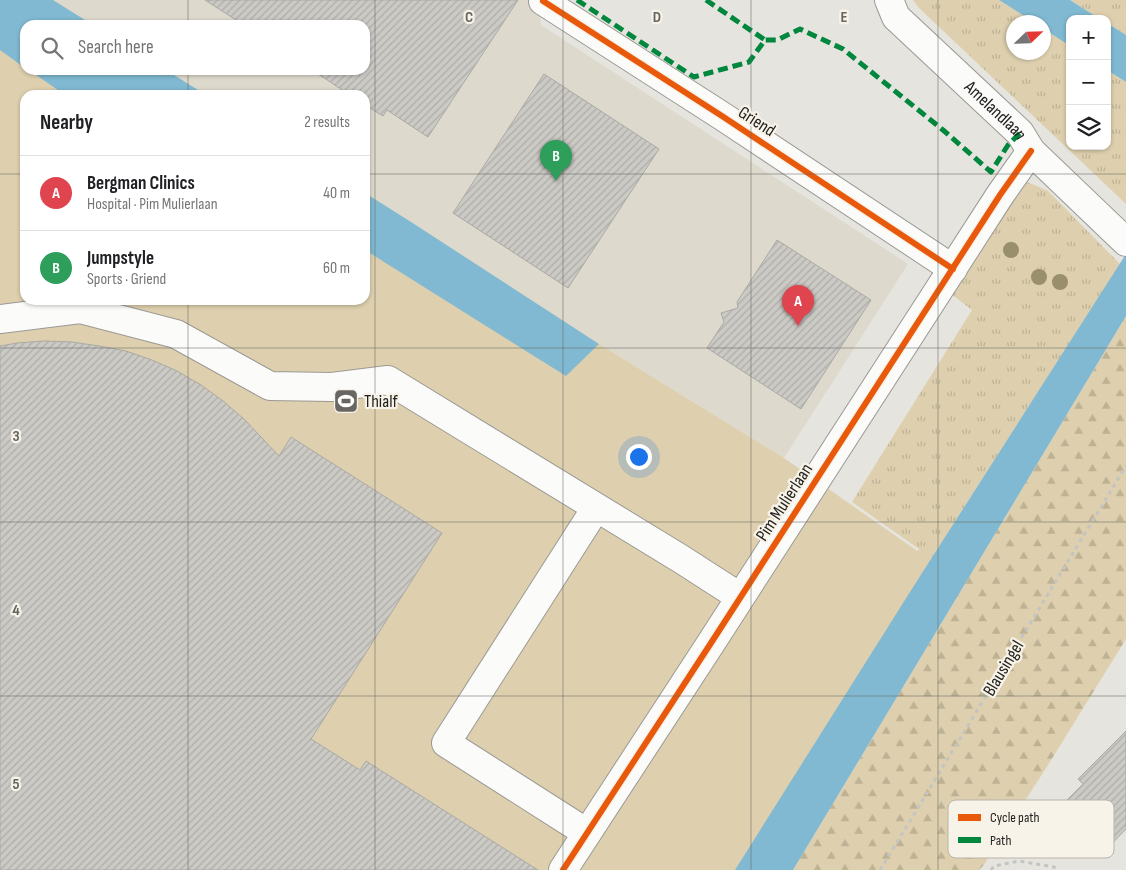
<!DOCTYPE html>
<html lang="en">
<head>
<meta charset="utf-8">
<style>
	:root { --surface:#fff; --page:#f6f6f6; --text:#202124; --muted:#757577; --line:#e0e0e0; --accent:#1a73e8 }
	body { margin:0; font-family:"Sofia Sans Condensed",sans-serif; background:var(--page); color:var(--text) }
	.controls { position:absolute; right:15px; top:15px; display:grid; overflow:hidden; border-radius:10px; box-shadow:0 1px 4px #0004 }
	.controls button { width:45px; height:45px; display:grid; place-items:center; padding:0; border:0; border-bottom:1px solid var(--line); background:var(--surface); color:var(--text); font:25px sans-serif }
	.compass { position:absolute; left:1006px; top:15px; width:45px; height:45px; border-radius:50%; background:var(--surface); box-shadow:0 1px 4px #0004; rotate:67deg }
	.you { position:absolute; left:638px; top:456px; width:18px; height:18px; margin:-12px; border:4px solid #fff; border-radius:50%; background:#1a73e8; box-shadow:0 0 0 8px #1a73e833 }
	.badge { display:grid; place-items:center; width:32px; height:32px; border-radius:50%; background:var(--accent); color:#fff; font-size:16px; font-weight:700 }
	.pin { position:absolute; translate:-50% -41px; filter:drop-shadow(0 1px 2px #0008) }
	.pin::after { content:''; position:absolute; top:26px; width:18px; height:15px; background:inherit; clip-path:polygon(0 0,100% 0,50% 100%) }
	.list { margin:0; padding:0; list-style:none }
	h2 { display:flex; justify-content:space-between; align-items:center; height:65px; margin:0; padding:0 20px; font-size:21px }
	h2 small { font-size:16px; font-weight:400; color:var(--muted) }
	.list li { display:grid; grid-template-columns:32px 1fr auto; gap:15px; align-items:center; box-sizing:border-box; height:75px; padding:0 20px; border-top:1px solid var(--line) }
	.list b { display:block; font-size:19px; white-space:nowrap }
	.list p { margin:0; font-size:16px; white-space:nowrap; color:var(--muted) }
	.list em { font-size:16px; font-style:normal; color:var(--muted) }
	.icon { flex:none; width:28px; height:28px; fill:none; stroke:currentColor; stroke-width:2; stroke-linecap:round; stroke-linejoin:round }
	.map { position:relative; flex:none; width:1126px; height:870px; overflow:hidden }
	.search { position:absolute; background:var(--surface); box-shadow:0 1px 4px #0004; left:20px; top:20px; width:350px; height:55px; display:flex; align-items:center; gap:12px; box-sizing:border-box; padding:0 18px; border-radius:15px; color:var(--muted); font-size:19px }
	.panel { position:absolute; background:var(--surface); box-shadow:0 1px 4px #0004; left:20px; top:90px; width:350px; height:215px; border-radius:15px }
	.map>svg:first-child { display:block }
	.built { fill:#ded9cd }
	.grass { fill:url(#grass-tufts) }
	.forest { fill:url(#forest-firs) }
	.garden { fill:#ded0ae }
	.water { fill:#80b9d1 }
	.building { fill:url(#building-hatch); stroke:#aba9a4 }
	.lines { fill:none; stroke-linecap:round; stroke-linejoin:round }
	.minor-casing { stroke:#9a9994; stroke-width:30 }
	.path { stroke:#c4c4c2; stroke-width:3; stroke-dasharray:4 4; stroke-linecap:butt }
	.minor { stroke:#fbfbfa; stroke-width:28 }
	.quiet { stroke:#00873e; stroke-width:5; stroke-dasharray:10 5; stroke-linecap:butt }
	.cycleway-casing { stroke:#f7f3e9; stroke-width:9 }
	.cycleway { stroke:#e8590c; stroke-width:6 }
	.tree { fill:#9a8f6d }
	.grid { fill:none; stroke:#686662; stroke-width:1; stroke-opacity:0.55 }
	.labels { text-anchor:middle; stroke-width:4.5; stroke-linejoin:round; paint-order:stroke }
	.street-label { font-size:18px; fill:#24221f; stroke:#f7f3e9 }
	.poi-label { font-size:18px; fill:#24221f; stroke:#f7f3e9; text-anchor:start }
	.key { fill:#f7f3e9; stroke:#b8b4ac; stroke-width:1 }
	.key-label { font-size:14px; fill:#24221f }
	.grid-label { font-size:16px; text-anchor:middle; font-weight:bold; fill:#686662; stroke:#f7f3e9; stroke-width:4.5; stroke-linejoin:round; paint-order:stroke }
</style>
</head>
<body>
<div class="map">
<svg width="1126" height="870" viewBox="0 0 1126 870">
	<defs>
		<pattern id="grass-tufts" width="24" height="20" patternUnits="userSpaceOnUse" patternTransform="scale(1.25)"><rect width="24" height="20" fill="#ded0ae"/><path d="M3 7l-1-3M5 7V3M7 7l1-3M15 17l-1-3M17 17v-4M19 17l1-3" fill="none" stroke="#beb295"/></pattern>
		<pattern id="forest-firs" width="22" height="20" patternUnits="userSpaceOnUse" patternTransform="scale(1.25)"><rect width="22" height="20" fill="#ded0ae"/><path d="M5 1l3.5 6h-7zM16 11l3.5 6h-7z" fill="#beb295"/></pattern>
		<pattern id="building-hatch" width="6" height="6" patternUnits="userSpaceOnUse" patternTransform="scale(1.25)"><rect width="6" height="6" fill="#cccac5"/><path d="M-1 1l2-2M0 6l6-6M5 7l2-2" fill="none" stroke="#afada9"/></pattern>
	</defs>
	<rect width="100%" height="100%" fill="#e6e4de"/>
	<path class="built" d="M53 0H538L541 25 908 264 784 458 599 344 411 222 365 193V95H206L166 70H365V25H93Z"/>
	<path class="grass" d="M913 0H999L1034 22H1014V52H1044V29L1070 46V146H1107V70L1126 82V204L918 7Z
		M1070 0H1126V35L1107 23V19H1100Z
		M1025 181 1048 191 1120 264 915 584 714 870 842 663 919 549 852 502 972 310 950 293Z"/>
	<path class="forest" d="M1126 316V639L1048 765 983 866 979 870H793Z"/>
	<path class="garden" d="M0 0H53L93 25H25V70H166L206 95H25V300H365V193L411 222 599 344 784 458 939 566 748 870H0Z"/>
	<path class="water" d="M0 0H53L93 25H25V68L0 50Z
		M999 0H1070L1100 19H1070V46L1044 29V22H1034Z
		M1107 23 1126 35V82L1107 70Z
		M29 70H166L206 95H65Z
		M365 193 411 222 599 344 566 376 365 250Z
		M1126 254V316L793 870H735L915 584Z"/>
	<path class="building" d="M205 0H518L428 137 387 110 383 116 365 105V95H350L312 70H365V25H244Z
		M544 74 659 149 568 288 453 213Z
		M777 240 871 300 801 409 707 348 724 322 721 313 738 308 737 302Z
		M44 341 72 342 99 346 126 351 152 360 177 371 201 385 223 401 244 419 279 456 291 437 442 533 311 739 360 770 366 761 538 870H0V346L17 343Z
		M1126 731V829L1100 856 1055 812 1083 784 1078 779Z"/>
	<g class="lines">
		<defs>
			<g id="minor">
				<path id="s1" d="M889 0 896 17 1020 133 1031 151 1126 242"/>
				<path d="M543 1 722 116 953 269"/>
				<path d="M0 319 80 309 176 334 270 386 332 387 388 380 681 559 740 597"/>
				<path d="M587 833 446 743 596 508"/>
				<path d="M563 870 711 643 1000 195 1031 151"/>
			</g>
		</defs>
		<use href="#minor" class="minor-casing"/>
		<path class="path" d="M880 870 1126 466
			M991 870 994 866 1019 861 1054 867 1059 870"/>
		<use href="#minor" class="minor"/>
		<path class="quiet" d="M577 0 694 77 749 62 765 40H777L800 29 843 49 943 130 991 172 1008 145 1020 133
			M706 0 765 40"/>
		<defs>
			<path id="cycleway" d="M543 1 722 116 953 269
				M563 870 711 643 1000 195 1031 151"/>
		</defs>
		<use href="#cycleway" class="cycleway-casing"/>
		<use href="#cycleway" class="cycleway"/>
	</g>
	<g class="tree">
		<circle cx="1011" cy="250" r="8"/>
		<circle cx="1039" cy="277" r="8"/>
		<circle cx="1060" cy="282" r="8"/>
	</g>
	<path class="grid" d="M188 0V25M375 0V870M563 0V870M751 0V870M938 0V870M188 70V95M0 174H25M365 174H1126M188 300V870M0 348H1126M0 522H1126M0 696H1126"/>
	<defs>
		<symbol id="stadium-square" viewBox="-11 -11 22 22"><rect x="-9" y="-9" width="18" height="18" rx="4" fill="#686662" stroke="#f7f3e9"/><path d="M0-5a6.5 5 0 1 0 0 10a6.5 5 0 1 0 0-10ZM-3.5-1.8h7v3.6h-7Z" fill="#fff"/></symbol>
	</defs>
	<g fill-rule="evenodd">
		<use href="#stadium-square" x="332" y="387" width="28" height="28"/>
	</g>
	<g class="labels">
		<g class="street-label">
			<text dy="6" stroke="none"><textPath href="#s1" startOffset="155">Amelandlaan</textPath></text>
			<text transform="translate(757 121) rotate(33)" y="6">Griend</text>
			<text transform="translate(784 502) rotate(-57)" y="6">Pim Mulierlaan</text>
			<text transform="translate(1003 668) rotate(-59)" y="6">Blausingel</text>
		</g>
		<g class="poi-label">
			<text x="364" y="407">Thialf</text>
		</g>
	</g>
	<rect x="948" y="800" width="166" height="58" rx="8" class="key"/>
	<rect x="958" y="814" width="23" height="7" fill="#e8590c"/>
	<rect x="958" y="837" width="23" height="6" fill="#00873e"/>
	<g class="key-label">
		<text x="990" y="822">Cycle path</text>
		<text x="990" y="845">Path</text>
	</g>
	<g class="grid-label">
		<text x="469" y="22">C</text>
		<text x="657" y="22">D</text>
		<text x="844" y="22">E</text>
		<text x="16" y="441">3</text>
		<text x="16" y="615">4</text>
		<text x="16" y="789">5</text>
	</g>
</svg>
<div class="controls">
<button>+</button>
<button>−</button>
<button><svg class="icon" aria-label="layers" viewBox="0 0 24 24"><path d="M12 4l9 5-9 5-9-5zM3 14l9 5 9-5"/></svg></button>
</div>
<svg class="compass" viewBox="-18 -18 36 36"><path d="M0-13l5 13h-10z" fill="#e53935"/><path d="M0 13l5-13h-10z" fill="#757577"/></svg>
<div class="you"></div>
<div class="pin badge" style="left:798px;top:326px;background:#e0444e">A</div>
<div class="pin badge" style="left:556px;top:181px;background:#2e9e5b">B</div>
<div class="search"><svg class="icon" aria-label="search" viewBox="0 0 24 24"><circle cx="10" cy="10" r="6"/><path d="M15 15l6 6"/></svg>Search here</div>
<section class="panel">
<h2>Nearby<small>2 results</small></h2>
<ul class="list">
<li><span class="badge" style="background:#e0444e">A</span><div><b>Bergman Clinics</b><p>Hospital · Pim Mulierlaan</p></div><em>40 m</em></li>
<li><span class="badge" style="background:#2e9e5b">B</span><div><b>Jumpstyle</b><p>Sports · Griend</p></div><em>60 m</em></li>
</ul>
</section>
</div>
</body>
</html>
